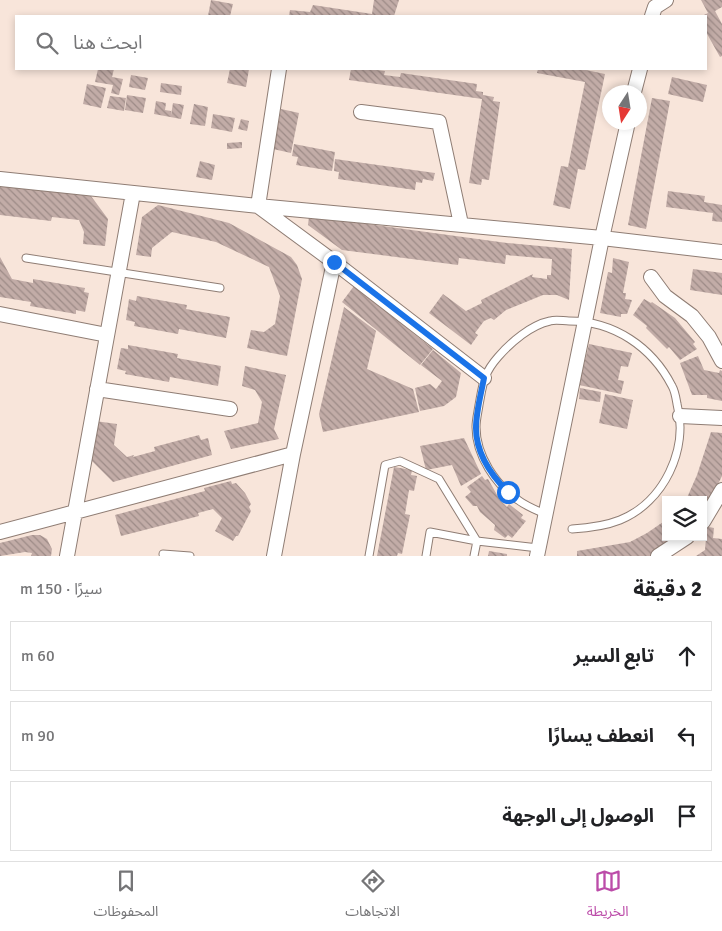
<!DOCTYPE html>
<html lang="ar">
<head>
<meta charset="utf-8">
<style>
	:root { --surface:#fff; --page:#f2f2f2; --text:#202124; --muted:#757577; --line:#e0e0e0; --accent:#bc4ca9 }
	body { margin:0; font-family:Signika,"Noto Sans Arabic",sans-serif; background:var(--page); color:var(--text); direction:rtl }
	.controls { position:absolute; right:15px; bottom:15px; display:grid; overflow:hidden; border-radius:0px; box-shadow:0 2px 8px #0003 }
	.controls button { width:45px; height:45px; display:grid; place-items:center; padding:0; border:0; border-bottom:1px solid var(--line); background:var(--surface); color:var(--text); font:25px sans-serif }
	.compass { position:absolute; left:602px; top:85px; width:45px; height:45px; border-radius:50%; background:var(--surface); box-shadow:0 2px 8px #0003; rotate:192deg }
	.stop { position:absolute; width:15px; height:15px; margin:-11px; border:4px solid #1a73e8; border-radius:50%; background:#fff }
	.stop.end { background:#1a73e8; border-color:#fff; box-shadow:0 1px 5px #0008 }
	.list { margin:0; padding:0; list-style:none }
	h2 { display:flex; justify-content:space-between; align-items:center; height:65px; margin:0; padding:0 20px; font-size:21px }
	h2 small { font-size:16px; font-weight:400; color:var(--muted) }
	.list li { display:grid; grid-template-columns:32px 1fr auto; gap:15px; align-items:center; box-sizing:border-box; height:70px; margin:0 10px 10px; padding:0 10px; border:1px solid var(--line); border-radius:0px }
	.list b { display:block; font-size:19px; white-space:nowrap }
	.list em { font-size:16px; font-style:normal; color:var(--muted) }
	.icon { flex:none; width:28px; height:28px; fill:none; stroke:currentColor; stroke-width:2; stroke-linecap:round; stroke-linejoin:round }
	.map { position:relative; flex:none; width:722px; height:556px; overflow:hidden; direction:ltr }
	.search { position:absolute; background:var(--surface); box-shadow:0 2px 8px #0003; left:15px; right:15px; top:15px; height:55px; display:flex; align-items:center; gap:12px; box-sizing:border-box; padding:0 18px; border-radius:0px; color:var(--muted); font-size:19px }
	.sheet { height:305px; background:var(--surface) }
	nav { display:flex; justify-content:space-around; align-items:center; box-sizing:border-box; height:70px; border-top:1px solid var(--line); background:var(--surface); font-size:14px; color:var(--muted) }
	nav a { display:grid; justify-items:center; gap:2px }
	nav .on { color:var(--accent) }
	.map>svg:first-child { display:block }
	.building { fill:url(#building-back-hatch) }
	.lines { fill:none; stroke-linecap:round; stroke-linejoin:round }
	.lane-casing { stroke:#8f7d74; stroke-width:9 }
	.street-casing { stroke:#8f7d74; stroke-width:16 }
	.lane { stroke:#fff; stroke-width:7 }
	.street { stroke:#fff; stroke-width:14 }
	.route { stroke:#1a73e8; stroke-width:6 }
</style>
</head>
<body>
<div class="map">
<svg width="722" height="556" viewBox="0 0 722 556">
	<defs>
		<pattern id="building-back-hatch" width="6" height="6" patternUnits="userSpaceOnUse" patternTransform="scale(1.25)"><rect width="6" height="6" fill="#c2aca7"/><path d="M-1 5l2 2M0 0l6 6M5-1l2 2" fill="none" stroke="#9d8b87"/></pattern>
	</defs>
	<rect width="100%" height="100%" fill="#f8e5da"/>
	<path class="building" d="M211 0 233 4 230 16H208Z
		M374 0H399L394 16H289L290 10 310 12 313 5 372 14Z
		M701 0H722V7L715 11 722 24V56L720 57 706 32V16H702L708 13Z
		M98 69H114L112 77 123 79 119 95 111 93 113 85 95 82Z
		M230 69H249L246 87 227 83Z
		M351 69H368L385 71 384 75 400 77 401 73 477 84 476 91 483 92V95L494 97 493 101 500 102 489 180 482 179 481 185 469 183 482 99 349 80Z
		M538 69H581L605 74 585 170 578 169 570 209 553 205 561 166 568 167 585 82 537 73Z
		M131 75 148 78 145 90 129 87Z
		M672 77 707 85 703 102 668 94Z
		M161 83 182 86 181 95 160 92Z
		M87 84 106 88 101 108 83 104Z
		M127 95 146 98 143 113 125 110Z
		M110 96 126 98 124 111 107 108Z
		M652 98 670 101 646 229 628 225Z
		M156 101 166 103 165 110 171 111V115L173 103 184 105 181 119 154 114Z
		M194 104 208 107 205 126 190 124Z
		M281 109 299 113 291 153 273 149Z
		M213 114 235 118 232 132 211 128Z
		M241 119 249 121 247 131 238 129Z
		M242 142V148L227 149V143Z
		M294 144 335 152 332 171 296 165 298 157 292 156Z
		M335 159 435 173 433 181 423 179 422 183 416 182 415 190 338 179 339 172 334 171Z
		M200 161 215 165 212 180 196 177Z
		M0 185 91 196 108 219 105 246 83 244 84 232 79 220 52 217 51 221 0 215Z
		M668 191 705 196 704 202 722 205V222L712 221 713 213 666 207Z
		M158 205 229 223 291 257 297 265 302 279 287 356 247 348 251 330 264 332 275 324 280 296 269 267 216 242 172 232 152 248 151 257 136 255 142 217Z
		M309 216 507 243 572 249 569 300 557 295H543L506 310 494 320 491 318 484 321 475 333 478 335 471 345 429 313 443 294 466 311 482 303 481 300 533 274 532 277 547 279V275H551L552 259 506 255 505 264 459 258 458 265 342 250 308 225Z
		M0 257 12 279 33 283V279L85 288 84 292 89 293 85 312 76 310V314L30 306 31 302 0 297Z
		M613 258 629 262 623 293H626L625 299 632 300 627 314H621V317L600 313 608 272 612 273Z
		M693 269 722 273V295L690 290Z
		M354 286 433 349 420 365 342 302Z
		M137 296 187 305 186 309 230 317 226 338 179 329 178 334 134 326 135 322 126 320 129 299 136 301Z
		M644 299 651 303 652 302 675 318 695 342 693 344 697 349 680 360 669 347 667 349 646 328 647 326 633 315Z
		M344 307 376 331 367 369 413 389 419 412 323 432 319 414Z
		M589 344 632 353 628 367 621 366 618 380 624 381 621 394 579 385Z
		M128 345 178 354 177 358 221 366 218 386 170 377 169 382 125 374 126 371 117 369 121 348 128 349Z
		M433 350 461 373 456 397 444 406 420 411 415 388 430 384 436 389 442 381 421 365Z
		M698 356 704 370 719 373 720 370 722 371V401L707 398V395H692L680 363Z
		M245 366 286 375 274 429 279 439 231 449 224 431 258 423 262 402 255 390 242 386Z
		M580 388 601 392 600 402 579 399Z
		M605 394 633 400 627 429 599 423Z
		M95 421 117 424 114 445 127 457 134 455 133 457 155 451 154 447 199 435 201 440 208 438 212 455 113 482 90 459Z
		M711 432 722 433V476L713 494 703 510V500H686L697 475Z
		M464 438 481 474 461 486 452 465 426 470 420 446Z
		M394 467 412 470 411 475 417 476 414 491 409 490 405 514 410 515 402 554 398 553 397 556H377Z
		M482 476 485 480 488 479 500 500 507 507 509 504 523 515 521 518 526 521 512 538 508 535 505 538 494 530 495 525 480 512 477 506H473L465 497 471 492 467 487Z
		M231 481 232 484 236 483 245 493 251 504 249 507 251 511 238 536H236L233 541 215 531 222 518 213 509 198 513 199 516 121 536 115 515 205 491 204 488Z
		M666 520V537H677L662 551 650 556H577V551L630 542 647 533Z
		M704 526 714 528 713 538 722 539V556H696L705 550 706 537 703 536Z
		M32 535H40L47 539 52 549 51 556H31L32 553 25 552 0 556V543Z
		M489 551 507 554V556H488Z"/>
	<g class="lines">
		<defs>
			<path id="lane" d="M26 258 220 288
				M545 514C536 510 526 506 518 500 496 485 476 456 476 427 476 420 478 412 479 405 483 384 483 374 498 357 511 342 531 325 550 321 556 319 563 321 569 321 614 321 652 347 672 386 675 391 676 398 677 404 689 449 664 502 620 520 605 526 589 528 572 529
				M163 554 190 556
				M369 556 385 465 400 461 439 479 477 541 474 556
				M426 556 430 532 477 541 538 548"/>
			<path id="street" d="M652 16 655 7 666 0
				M279 69 258 206 334 262 484 378
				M634 92 640 69
				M361 112 439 122 461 224
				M0 179 258 206 602 238 722 252
				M651 277 665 296 692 316 709 337 722 361
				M0 314 107 335
				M97 389 230 409
				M680 416 722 418
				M703 522 722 490
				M0 532 293 454
				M67 556 133 193
				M274 556 293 454 334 262
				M537 556 602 238 628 122
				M658 556 687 537"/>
		</defs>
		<use href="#lane" class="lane-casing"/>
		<use href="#street" class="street-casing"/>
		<use href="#lane" class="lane"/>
		<use href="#street" class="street"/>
	</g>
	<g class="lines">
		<path class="route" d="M334 262 484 378C481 394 476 412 476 428 476 453 491 475 508 492"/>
	</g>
</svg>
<div class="controls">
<button><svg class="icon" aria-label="layers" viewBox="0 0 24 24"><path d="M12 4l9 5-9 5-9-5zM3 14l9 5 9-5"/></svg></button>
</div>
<svg class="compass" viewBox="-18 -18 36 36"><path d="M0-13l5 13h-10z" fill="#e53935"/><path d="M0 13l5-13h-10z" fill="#757577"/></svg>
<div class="stop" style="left:508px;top:492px"></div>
<div class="stop end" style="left:334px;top:262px"></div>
<div class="search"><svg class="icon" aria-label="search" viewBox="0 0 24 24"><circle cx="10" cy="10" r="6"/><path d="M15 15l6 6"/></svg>ابحث هنا</div>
</div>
<section class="sheet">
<h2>2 دقيقة<small>سيرًا · 150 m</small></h2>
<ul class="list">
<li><svg class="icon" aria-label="ahead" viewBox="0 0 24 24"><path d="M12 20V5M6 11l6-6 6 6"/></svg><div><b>تابع السير</b></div><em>60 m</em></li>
<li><svg class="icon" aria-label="left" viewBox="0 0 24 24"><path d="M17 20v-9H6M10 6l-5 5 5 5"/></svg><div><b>انعطف يسارًا</b></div><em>90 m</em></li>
<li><svg class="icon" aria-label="arrive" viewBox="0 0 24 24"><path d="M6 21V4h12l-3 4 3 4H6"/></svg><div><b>الوصول إلى الوجهة</b></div></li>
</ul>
</section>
<nav>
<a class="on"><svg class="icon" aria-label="map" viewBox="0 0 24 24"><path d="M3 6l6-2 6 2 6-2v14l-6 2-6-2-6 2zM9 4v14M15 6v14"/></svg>الخريطة</a>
<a><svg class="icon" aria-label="directions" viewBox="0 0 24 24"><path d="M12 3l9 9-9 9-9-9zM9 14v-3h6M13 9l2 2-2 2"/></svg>الاتجاهات</a>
<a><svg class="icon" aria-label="saved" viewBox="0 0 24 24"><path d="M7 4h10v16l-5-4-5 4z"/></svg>المحفوظات</a>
</nav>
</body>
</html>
